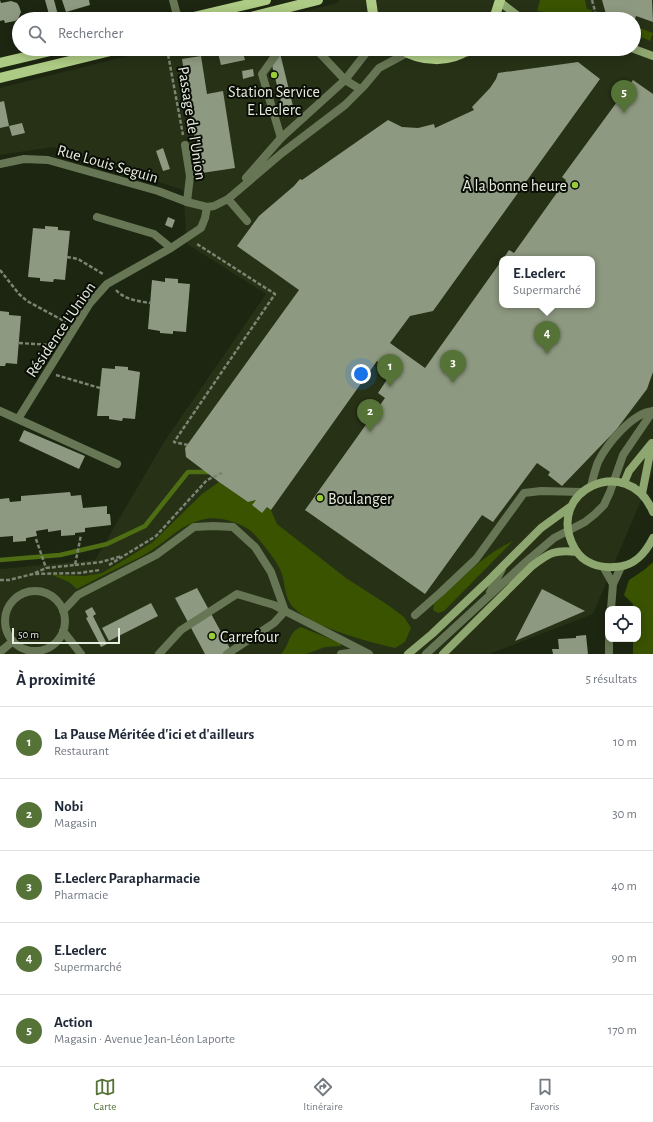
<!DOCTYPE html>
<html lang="fr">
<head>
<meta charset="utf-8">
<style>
	:root { --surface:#fff; --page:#f6f6f7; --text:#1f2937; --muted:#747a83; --line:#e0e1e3; --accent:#557237 }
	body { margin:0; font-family:"Alegreya Sans",sans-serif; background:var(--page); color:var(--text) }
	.controls { position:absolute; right:12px; bottom:12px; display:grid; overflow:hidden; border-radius:8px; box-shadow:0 2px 10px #0003 }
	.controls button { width:36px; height:36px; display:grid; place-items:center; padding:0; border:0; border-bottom:1px solid var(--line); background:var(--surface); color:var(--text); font:20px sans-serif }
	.scale { position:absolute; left:12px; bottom:10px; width:108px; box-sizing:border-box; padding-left:4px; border:2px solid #e6ecdf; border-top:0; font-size:11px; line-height:14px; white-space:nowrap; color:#e6ecdf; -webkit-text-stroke:3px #0a0d05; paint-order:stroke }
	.you { position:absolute; left:361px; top:374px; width:14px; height:14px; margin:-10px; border:3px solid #fff; border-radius:50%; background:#1a73e8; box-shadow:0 0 0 6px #1a73e833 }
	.badge { display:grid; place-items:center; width:26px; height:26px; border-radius:50%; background:var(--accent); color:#fff; font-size:13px; font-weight:700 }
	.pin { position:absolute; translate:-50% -33px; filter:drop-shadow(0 1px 2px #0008) }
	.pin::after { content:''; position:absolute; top:21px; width:14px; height:12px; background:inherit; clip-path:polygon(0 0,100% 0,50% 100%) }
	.popup { position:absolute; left:499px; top:256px; width:96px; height:52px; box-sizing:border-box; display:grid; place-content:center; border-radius:8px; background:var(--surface); filter:drop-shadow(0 1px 3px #0005); font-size:13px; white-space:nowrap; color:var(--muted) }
	.popup b { font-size:15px; color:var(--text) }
	.popup::after { content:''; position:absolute; left:50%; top:100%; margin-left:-8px; border:8px solid transparent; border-top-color:var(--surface) }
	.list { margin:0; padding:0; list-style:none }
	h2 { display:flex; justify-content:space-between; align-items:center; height:52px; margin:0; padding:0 16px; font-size:17px }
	h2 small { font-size:13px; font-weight:400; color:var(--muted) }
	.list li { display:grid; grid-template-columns:26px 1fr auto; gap:12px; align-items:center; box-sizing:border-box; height:72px; padding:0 16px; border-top:1px solid var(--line) }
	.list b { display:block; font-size:15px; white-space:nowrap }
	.list p { margin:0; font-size:13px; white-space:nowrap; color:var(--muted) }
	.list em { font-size:13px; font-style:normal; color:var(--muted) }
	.icon { flex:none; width:22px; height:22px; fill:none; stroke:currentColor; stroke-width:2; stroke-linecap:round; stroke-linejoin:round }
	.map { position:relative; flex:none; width:653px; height:654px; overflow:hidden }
	.search { position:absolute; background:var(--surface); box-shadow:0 2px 10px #0003; left:12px; right:12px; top:12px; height:44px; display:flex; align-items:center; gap:10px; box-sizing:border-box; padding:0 14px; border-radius:22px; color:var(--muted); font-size:15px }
	.sheet { height:412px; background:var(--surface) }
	nav { display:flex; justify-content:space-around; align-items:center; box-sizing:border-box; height:56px; border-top:1px solid var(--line); background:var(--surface); font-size:11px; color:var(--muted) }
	nav a { display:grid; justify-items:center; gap:2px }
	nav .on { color:var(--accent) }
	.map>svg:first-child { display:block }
	.built { fill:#263116; fill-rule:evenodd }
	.green { fill:#395301 }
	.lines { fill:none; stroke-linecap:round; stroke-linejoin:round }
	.stream { stroke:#4f6e13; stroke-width:4.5 }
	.building { fill:#8e9981 }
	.path { stroke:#7c8472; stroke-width:2.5; stroke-dasharray:4 2; stroke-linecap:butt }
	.lane { stroke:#677654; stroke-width:8 }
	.street { stroke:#677654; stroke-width:8 }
	.secondary { stroke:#8ea66f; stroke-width:8 }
	.primary { stroke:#adcb84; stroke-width:10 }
	.poi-dot { fill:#97cc38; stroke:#0a0d05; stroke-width:1.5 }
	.labels { text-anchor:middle; stroke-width:4; stroke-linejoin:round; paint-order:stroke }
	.poi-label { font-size:16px; fill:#e6ecdf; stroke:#0a0d05; text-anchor:start }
	.street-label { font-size:16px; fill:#e6ecdf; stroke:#0a0d05 }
</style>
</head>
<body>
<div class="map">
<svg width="653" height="654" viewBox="0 0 653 654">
	<rect width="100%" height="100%" fill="#1d2611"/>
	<path class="built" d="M340 0H653V472L593 614 489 654H0V569L95 560 164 442 266 294 187 244 183 190 53 147 0 155V88L155 49H634V19H274L337 3ZM502 259H592V305H502Z"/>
	<path class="green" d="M540 0H585L587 9 592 10 591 14 584 18 537 11Z
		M634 26 653 33 650 41 641 37 642 34 634 31Z
		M219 482 248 502 256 500 252 505 262 512 267 507 271 510 277 524 346 578 388 605 404 617 411 628 405 642 395 648C369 642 312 627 294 608 283 597 286 582 280 569 275 559 260 540 252 532 240 522 216 515 201 520 181 525 169 539 152 550 145 555 136 559 128 563 111 571 94 580 77 589L69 582 52 575 85 576 102 573 119 563 153 542 202 494Z
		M513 541 444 611 438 613 433 610 434 604C459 581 482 555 513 541Z
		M653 562V654H633V639H638V609H633V604L624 595 629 580 644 570Z
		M301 627 340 643 341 646 325 647 306 654H281C290 645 288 632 301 627Z"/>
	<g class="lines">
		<path class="stream" d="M0 560 60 555 107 544 145 526 188 472H208"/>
	</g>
	<path class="building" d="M0 0 1 3 11 1 17 3 19 6 21 12 18 19 15 21 5 23 4 20 0 21Z
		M45 0H54L58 15 50 18Z
		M62 0H89L90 5 66 12Z
		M602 0H652L653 22 636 16 635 19H620L606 14Z
		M217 49H242L245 60 221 65Z
		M268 49H279L293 106 284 114Z
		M201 56 207 94 223 91 235 168 202 173 200 172 182 59Z
		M578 62 600 79 433 311 410 316 390 343 425 368 502 260V305H592V259H503L509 250 514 253 566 180 562 177 633 80 653 94V372L647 389 616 430 562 486 548 475 550 472 537 463 493 522 482 515 425 594 305 510 385 398 378 393 392 372 377 361 271 510 267 507 262 513 252 505 256 500 248 502 219 482 186 457 185 448 299 290 237 246 259 216 294 186 300 179 302 180 388 120 402 127 418 128 434 124 435 128 474 110 472 107 490 88 496 79 498 73Z
		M253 69 254 76 243 79 242 71Z
		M4 101 9 126 0 128V102Z
		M22 123 25 133 12 136 9 126Z
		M163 148 170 169 163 171 156 151Z
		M168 217 175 220 172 228 165 225Z
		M45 226 58 227V230L70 231 65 280 54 279 53 282 40 281V278L28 277 33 228 45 229Z
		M165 278 178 279V283L190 284 186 332 173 331V334L160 333V331L148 329 152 280 165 282Z
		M0 311 9 312V315L21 316 17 364 6 363 5 366H0Z
		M115 366 128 367V370L140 372 135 419 123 418 122 421 109 419V416H97L102 368 115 369Z
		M24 430 85 456 79 469 19 441Z
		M70 492 71 496 81 495 83 508 107 506V514H110L111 525 85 528V532L75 533V535L61 536V530L48 532V529L36 531 37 536 26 538V541L13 542V536L0 537V499L9 498 10 502 21 501V496Z
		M197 588 233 654H205L175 598Z
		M542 589 585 611 515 641 532 608Z
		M151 603 158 616 109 641 102 628Z
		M92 607 96 614 93 616 107 644 101 647 86 618 88 617 85 611Z
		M586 635 588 654H553L552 649H559L558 639 576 638V636Z"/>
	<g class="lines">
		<path class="path" d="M592 0 595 11V16
			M167 49 183 135
			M67 257 78 259 103 274
			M0 270 19 294 27 301 66 322
			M116 290C125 300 138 301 150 303
			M19 343 51 345
			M56 375 100 388
			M188 445 174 442 275 294 197 244
			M36 539 46 568
			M75 565 101 562 122 556
			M109 565 156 536 207 480 224 472
			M35 573 46 568 75 565 81 535
			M0 580H9L33 574 79 573 100 570"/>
		<path class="lane" d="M280 49 262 74 281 138
			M316 49 345 80
			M185 145 190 176 187 202
			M228 199 247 221
			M97 217 154 234 171 248
			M0 411 117 464
			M18 419 90 303 107 284 171 248 201 228 205 218 207 207
			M591 486C593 478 595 470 598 462 607 444 632 413 653 411
			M5 621a30 30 0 1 1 60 0a30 30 0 1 1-60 0Z
			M490 592 502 569
			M63 611 78 595 156 555 194 527 213 526 233 527 255 547 271 572 285 611
			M415 615 440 593 476 559 524 493 541 491 582 492
			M63 631 81 654
			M0 652 13 641
			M159 654 181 630 237 594 274 605 285 611
			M227 654 274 623 285 611 369 654
			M341 654 349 653 358 654
			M426 654 527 561 554 538 585 522 595 514 604 505 610 492 623 455 653 411"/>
		<path class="street" d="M173 0 178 19
			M345 80 360 89
			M0 164 24 159 48 160 158 191 187 202 207 207 214 206 228 199 282 153 345 105 364 86 379 68 407 53
			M246 178 281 138 345 80 369 49
			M604 568 613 584
			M611 609 613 584 621 567
			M609 654V639"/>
		<path class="secondary" d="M500 2 522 19
			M634 49 653 56
			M464 53 482 49
			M624 483 629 471 651 444
			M642 494 652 443
			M653 512C628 451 542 491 575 549 583 563 599 568 614 567 634 567 645 554 653 538
			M408 654 432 634 487 582 541 528 570 507
			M443 654 532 566C549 553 555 549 577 552"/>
		<path class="primary" d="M371 0 373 14 376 19
			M185 19 266 0
			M243 19 318 0
			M494 19 500 0
			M401 49C421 62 450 63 469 49
			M0 63 59 49
			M0 78 119 49"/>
	</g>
	<g class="poi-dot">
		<circle cx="274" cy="75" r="4"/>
		<circle cx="575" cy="185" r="4"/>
		<circle cx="320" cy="498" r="4"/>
		<circle cx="212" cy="636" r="4"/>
	</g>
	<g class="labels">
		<g class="poi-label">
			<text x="274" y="97" text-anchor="middle">Station Service<tspan x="274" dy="18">E.Leclerc</tspan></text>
			<text x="567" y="191" text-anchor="end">À la bonne heure</text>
			<text x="328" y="504">Boulanger</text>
			<text x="220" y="642">Carrefour</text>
		</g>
		<g class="street-label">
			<text transform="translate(193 123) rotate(81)" y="6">Passage de l'Union</text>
			<text transform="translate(108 163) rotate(16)" y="6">Rue Louis Seguin</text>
			<text transform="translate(60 329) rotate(-56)" y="6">Résidence L'Union</text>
		</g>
	</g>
</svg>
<div class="controls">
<button><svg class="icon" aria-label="locate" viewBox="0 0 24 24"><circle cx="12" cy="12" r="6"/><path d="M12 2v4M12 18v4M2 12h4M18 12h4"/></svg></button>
</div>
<div class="scale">50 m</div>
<div class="you"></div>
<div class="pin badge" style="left:390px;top:387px">1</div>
<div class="pin badge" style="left:370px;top:432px">2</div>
<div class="pin badge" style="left:453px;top:383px">3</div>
<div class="pin badge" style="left:547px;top:354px">4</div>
<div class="popup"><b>E.Leclerc</b>Supermarché</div>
<div class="pin badge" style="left:624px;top:113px">5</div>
<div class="search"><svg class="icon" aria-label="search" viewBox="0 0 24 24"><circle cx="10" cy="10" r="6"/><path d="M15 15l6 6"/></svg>Rechercher</div>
</div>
<section class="sheet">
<h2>À proximité<small>5 résultats</small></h2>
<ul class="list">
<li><span class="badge">1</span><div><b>La Pause Méritée d'ici et d'ailleurs</b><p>Restaurant</p></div><em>10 m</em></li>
<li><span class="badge">2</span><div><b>Nobi</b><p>Magasin</p></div><em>30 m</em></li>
<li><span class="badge">3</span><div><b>E.Leclerc Parapharmacie</b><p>Pharmacie</p></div><em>40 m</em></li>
<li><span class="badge">4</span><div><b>E.Leclerc</b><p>Supermarché</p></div><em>90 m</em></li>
<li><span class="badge">5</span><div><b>Action</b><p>Magasin · Avenue Jean-Léon Laporte</p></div><em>170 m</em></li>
</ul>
</section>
<nav>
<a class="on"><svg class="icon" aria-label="map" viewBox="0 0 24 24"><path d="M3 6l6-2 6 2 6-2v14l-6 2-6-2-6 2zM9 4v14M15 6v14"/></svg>Carte</a>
<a><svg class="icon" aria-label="directions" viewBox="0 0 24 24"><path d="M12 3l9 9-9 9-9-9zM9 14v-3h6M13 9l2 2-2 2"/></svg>Itinéraire</a>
<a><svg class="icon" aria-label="saved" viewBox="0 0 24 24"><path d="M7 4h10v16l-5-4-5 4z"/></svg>Favoris</a>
</nav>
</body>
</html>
